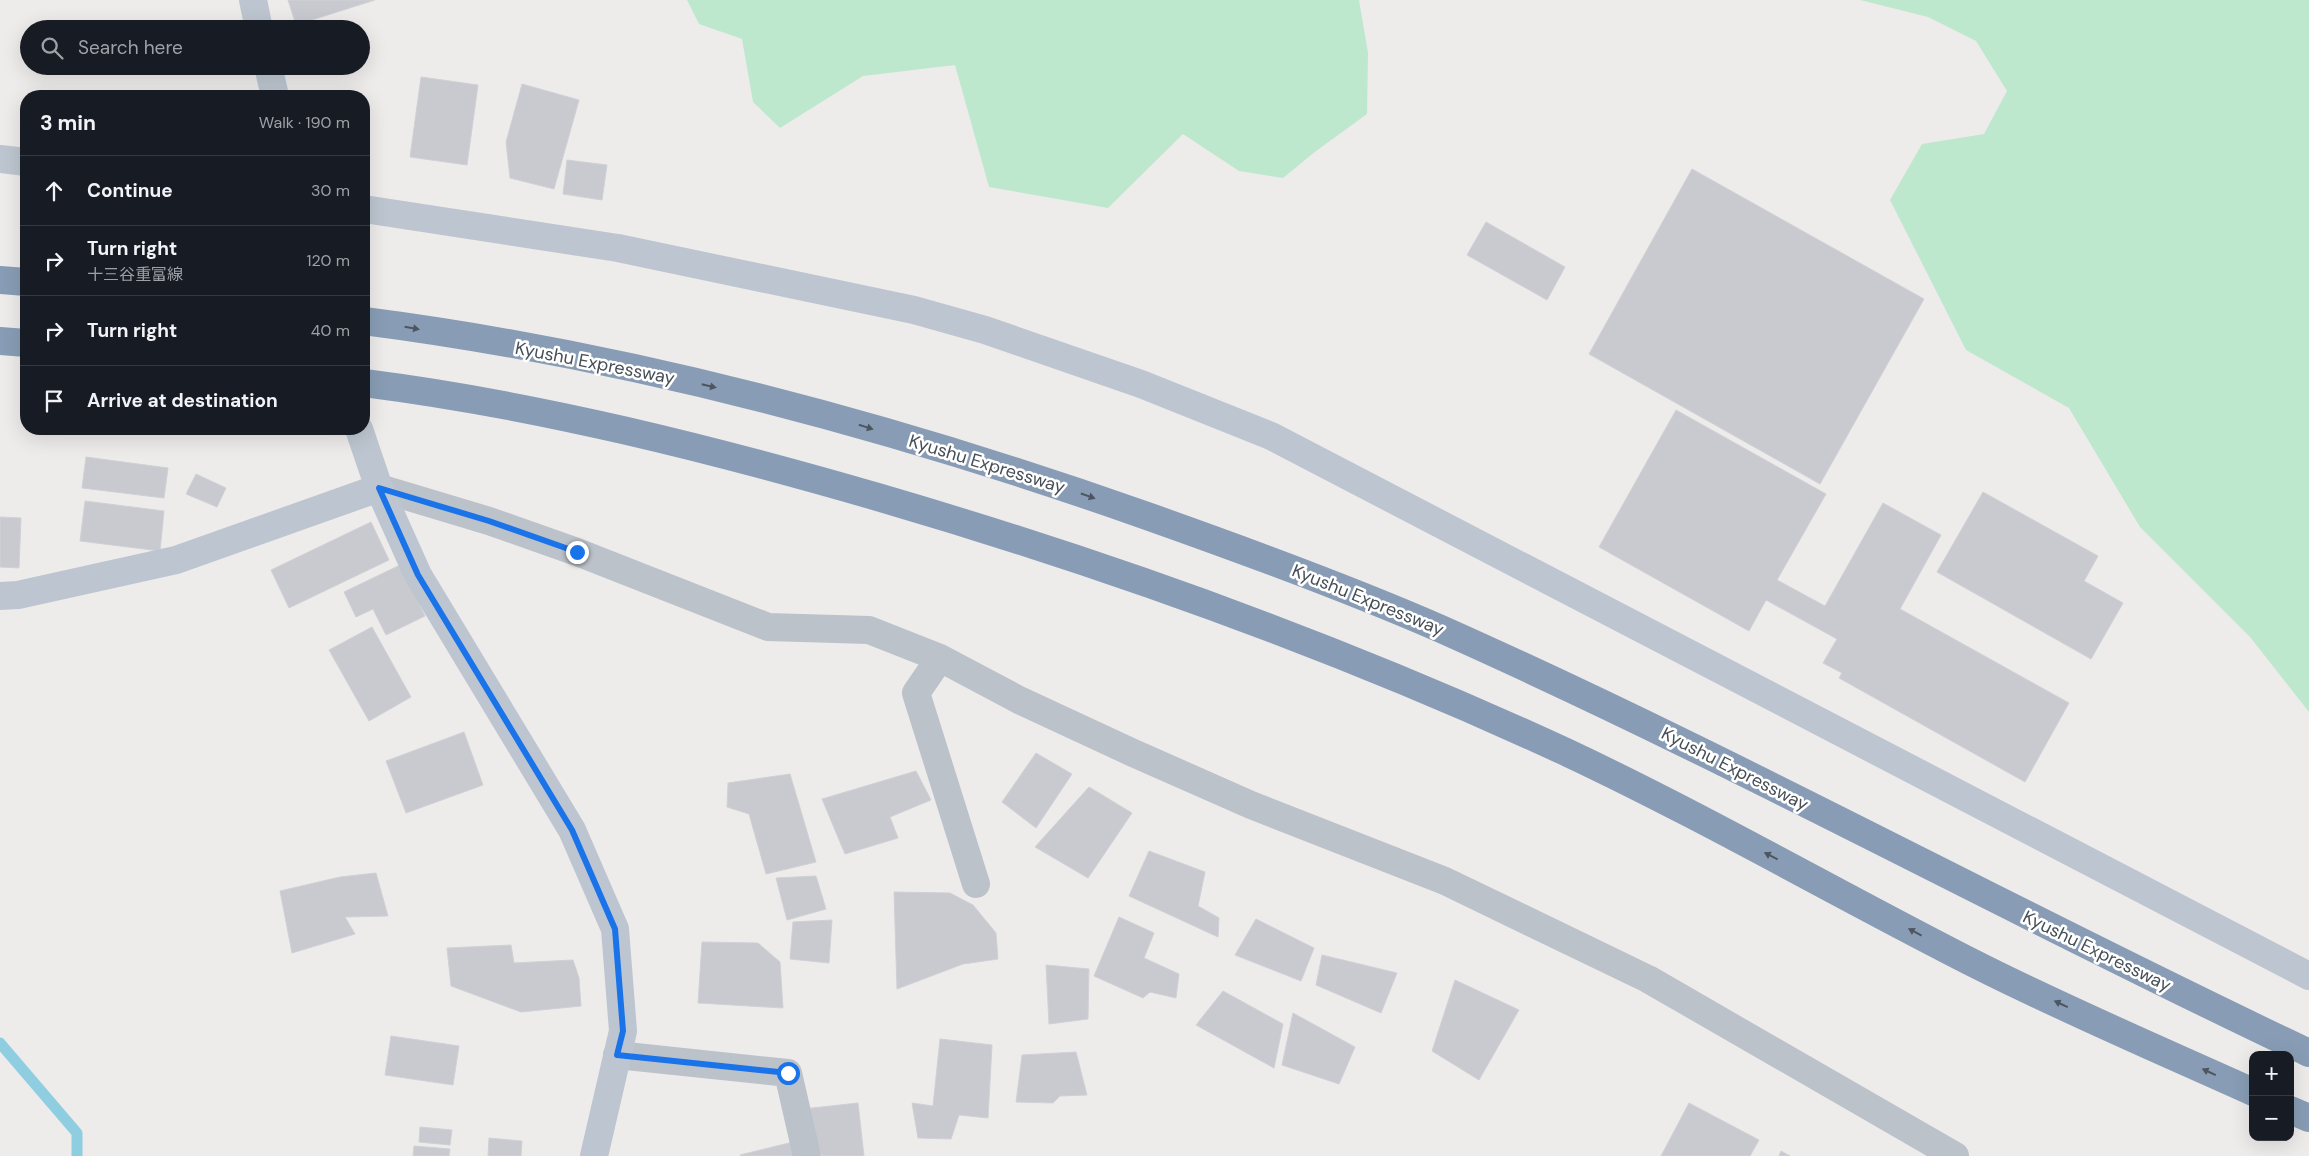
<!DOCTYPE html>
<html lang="en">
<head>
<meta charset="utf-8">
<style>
	:root { --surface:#171b24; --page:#20242c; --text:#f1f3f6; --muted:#9ea1a6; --line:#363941 }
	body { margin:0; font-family:"DM Sans","Noto Sans JP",sans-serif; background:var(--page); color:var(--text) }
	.controls { position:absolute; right:15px; bottom:15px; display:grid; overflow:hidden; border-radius:10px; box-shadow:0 5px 20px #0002 }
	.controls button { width:45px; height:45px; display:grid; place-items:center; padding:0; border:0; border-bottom:1px solid var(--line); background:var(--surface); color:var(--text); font:25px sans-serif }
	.stop { position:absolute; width:15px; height:15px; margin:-11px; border:4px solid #1a73e8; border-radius:50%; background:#fff }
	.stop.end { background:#1a73e8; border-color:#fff; box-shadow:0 1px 5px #0008 }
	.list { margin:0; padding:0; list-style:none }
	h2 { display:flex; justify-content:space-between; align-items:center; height:65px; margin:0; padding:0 20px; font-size:21px }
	h2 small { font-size:16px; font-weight:400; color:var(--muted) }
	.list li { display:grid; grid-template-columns:32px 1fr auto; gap:15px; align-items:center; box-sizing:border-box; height:70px; padding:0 20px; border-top:1px solid var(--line) }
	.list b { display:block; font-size:19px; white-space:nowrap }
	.list p { margin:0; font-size:16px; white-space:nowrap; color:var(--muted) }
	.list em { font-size:16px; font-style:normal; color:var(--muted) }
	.icon { flex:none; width:28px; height:28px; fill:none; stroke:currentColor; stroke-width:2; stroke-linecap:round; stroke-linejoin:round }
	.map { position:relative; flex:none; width:2309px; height:1156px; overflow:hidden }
	.search { position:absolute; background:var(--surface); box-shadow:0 5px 20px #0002; left:20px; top:20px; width:350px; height:55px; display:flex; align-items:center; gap:12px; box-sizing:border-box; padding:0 18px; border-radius:28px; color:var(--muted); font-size:19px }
	.panel { position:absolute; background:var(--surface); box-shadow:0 5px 20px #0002; left:20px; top:90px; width:350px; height:345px; border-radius:20px }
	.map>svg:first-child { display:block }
	.green { fill:#bde8ce }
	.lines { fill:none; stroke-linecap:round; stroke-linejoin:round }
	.stream { stroke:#8fcee0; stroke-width:11 }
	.building { fill:#c9cad0; stroke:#d0d1d6 }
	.street { stroke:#bbc2c9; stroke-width:28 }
	.secondary { stroke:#bdc6d0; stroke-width:28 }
	.highway { stroke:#889db5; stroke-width:28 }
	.oneway { fill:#4d5660 }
	.route { stroke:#1a73e8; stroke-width:6 }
	.labels { text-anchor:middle; stroke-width:5; stroke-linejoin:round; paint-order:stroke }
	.street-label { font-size:18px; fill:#464e56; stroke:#fff }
</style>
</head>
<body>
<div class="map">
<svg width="2309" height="1156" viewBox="0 0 2309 1156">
	<rect width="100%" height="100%" fill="#eeebeb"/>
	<path class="green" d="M687 0H1359L1368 53 1367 114 1316 151 1283 178 1239 171 1183 134 1108 208 989 187 955 65 863 76 780 128 753 102 742 39 699 24Z
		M1860 0H2309V712L2250 637 2140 527 2069 408 1966 350 1890 200 1922 144 1984 134 2007 91 1976 41 1928 17Z"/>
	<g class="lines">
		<path class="stream" d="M0 1043 77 1133V1156"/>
	</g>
	<path class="building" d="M288 0H375L296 25Z
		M421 77 478 85 467 165 410 157Z
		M522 84 579 100 554 189 510 178 506 142Z
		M567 160 607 165 602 200 563 194Z
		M1692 169 1924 299 1820 484 1589 354Z
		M1486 222 1565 267 1547 300 1467 255Z
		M1676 410 1826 494 1777 580 1825 606 1883 503 1941 535 1900 609 2069 703 2025 782 1839 678 1842 673 1823 663 1837 639 1766 600 1749 631 1599 547Z
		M86 457 168 468 164 498 82 488Z
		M196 474 226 488 217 507 186 494Z
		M1983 492 2098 556 2084 581 2123 603 2091 659 1937 572Z
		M85 501 164 511 160 551 80 541Z
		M0 517 21 518 19 568 0 567Z
		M371 522 389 560 289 608 271 570Z
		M400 565 425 616 386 635 373 609 356 617 344 592Z
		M372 627 411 697 369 721 329 650Z
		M464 732 483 785 406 813 386 761Z
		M1036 753 1072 774 1036 828 1002 802Z
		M916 771 931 800 890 817 898 838 845 854 822 799Z
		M790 774 816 862 766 874 749 814 727 807 728 783Z
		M1089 787 1132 813 1088 878 1035 847Z
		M1149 851 1205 872 1198 906 1219 918 1218 937 1129 896Z
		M376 873 388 916 345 917 355 934 292 953 280 891 340 877Z
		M816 876 826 909 787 920 776 878Z
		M894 892 950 893 973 905 996 933 998 959 963 964 897 989Z
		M1119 917 1154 933 1144 958 1179 974 1176 998 1150 992 1143 998 1094 976Z
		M1256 919 1314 948 1301 981 1235 955Z
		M832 920 829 963 790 959 793 922Z
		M702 942 758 943 780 962 783 1008 698 1003Z
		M511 945 514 963 573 960 579 978 581 1006 521 1012 451 986 447 948Z
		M1322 955 1397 973 1381 1013 1316 985Z
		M1046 965 1089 969 1088 1019 1049 1024Z
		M1455 980 1519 1010 1479 1080 1432 1051Z
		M1223 991 1283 1024 1274 1068 1196 1025Z
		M1293 1013 1355 1047 1339 1084 1282 1065Z
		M391 1036 459 1046 453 1085 385 1075Z
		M940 1039 992 1045 988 1118 959 1115 951 1139 918 1138 912 1103 933 1106Z
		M1076 1052 1087 1095 1060 1096 1053 1103 1016 1102 1022 1055Z
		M858 1103 864 1156H822L803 1109Z
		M1689 1103 1759 1140 1750 1156H1661Z
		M420 1127 452 1130 450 1145 419 1142Z
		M489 1138 522 1141 521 1156H488Z
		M793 1142 795 1156H741L740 1155Z
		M414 1146 450 1149 449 1156H413Z
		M1781 1151 1790 1156H1779Z"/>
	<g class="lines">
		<path class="street" d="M379 488 489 521 577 552 768 627 869 630 940 658 1019 700 1131 752 1251 805 1445 881 1648 979 1955 1156
			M940 658 916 693 976 884
			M617 1055 788 1073 807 1156"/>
		<path class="secondary" d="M253 0 259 29
			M268 66 275 96
			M0 159 26 162
			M364 209 618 248 914 310 985 330 1141 384 1271 436 2309 976
			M359 429 379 488 418 575 572 830 615 929 623 1031 594 1156
			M0 596 18 595 176 560 379 488"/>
		<path class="highway" d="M0 280 26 282
			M364 321C629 355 895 427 1147 516 1246 551 1345 587 1441 629 1735 760 2018 916 2309 1053
			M0 341 26 343
			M364 383C538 405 712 449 881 498 1117 567 1344 649 1568 753 1706 818 1839 895 1975 964 2066 1010 2160 1050 2253 1092
			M2290 1110 2309 1118"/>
	</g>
	<defs><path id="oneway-solid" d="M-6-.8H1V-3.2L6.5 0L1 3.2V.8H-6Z" transform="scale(1.25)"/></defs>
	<g class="oneway">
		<use href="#oneway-solid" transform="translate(412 328) rotate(10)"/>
		<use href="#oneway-solid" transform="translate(709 386) rotate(13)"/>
		<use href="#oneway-solid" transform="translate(866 427) rotate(17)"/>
		<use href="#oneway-solid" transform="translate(1088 496) rotate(19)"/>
		<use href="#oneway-solid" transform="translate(1771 856) rotate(-153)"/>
		<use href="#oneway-solid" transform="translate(1915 932) rotate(-152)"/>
		<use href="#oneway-solid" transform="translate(2061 1004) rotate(-155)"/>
		<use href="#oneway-solid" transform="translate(2209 1072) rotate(-155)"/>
	</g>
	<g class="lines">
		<path class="route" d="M577 552 489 521 379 488 418 575 572 830 615 929 623 1031 617 1055 788 1073"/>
	</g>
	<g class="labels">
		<g class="street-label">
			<text transform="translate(595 363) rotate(11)" y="6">Kyushu Expressway</text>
			<text transform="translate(987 464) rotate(17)" y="6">Kyushu Expressway</text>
			<text transform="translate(1368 600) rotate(22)" y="6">Kyushu Expressway</text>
			<text transform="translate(1735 769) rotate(27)" y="6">Kyushu Expressway</text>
			<text transform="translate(2097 951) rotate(26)" y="6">Kyushu Expressway</text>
		</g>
	</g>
</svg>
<div class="controls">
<button>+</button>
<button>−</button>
</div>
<div class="stop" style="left:788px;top:1073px"></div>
<div class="stop end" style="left:577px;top:552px"></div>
<div class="search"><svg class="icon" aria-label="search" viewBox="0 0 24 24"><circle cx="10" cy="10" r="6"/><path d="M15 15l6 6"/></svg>Search here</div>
<section class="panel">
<h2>3 min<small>Walk · 190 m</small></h2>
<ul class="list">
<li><svg class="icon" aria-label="ahead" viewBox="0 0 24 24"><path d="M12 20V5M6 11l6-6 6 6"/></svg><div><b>Continue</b></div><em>30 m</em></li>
<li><svg class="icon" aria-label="right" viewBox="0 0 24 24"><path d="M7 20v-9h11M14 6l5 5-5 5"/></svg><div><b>Turn right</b><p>十三谷重富線</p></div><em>120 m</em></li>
<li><svg class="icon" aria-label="right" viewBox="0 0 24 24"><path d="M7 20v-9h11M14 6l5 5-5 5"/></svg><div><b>Turn right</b></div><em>40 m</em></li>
<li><svg class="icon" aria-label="arrive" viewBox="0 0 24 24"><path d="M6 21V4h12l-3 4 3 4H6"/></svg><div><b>Arrive at destination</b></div></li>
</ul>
</section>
</div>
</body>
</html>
